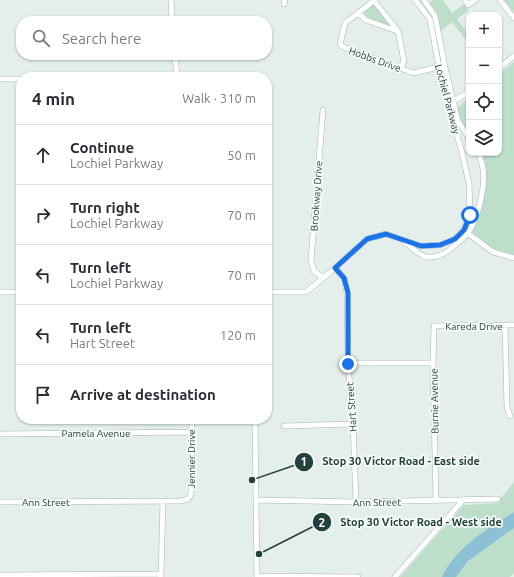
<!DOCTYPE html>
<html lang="en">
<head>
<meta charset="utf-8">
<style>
	:root { --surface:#fff; --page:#f2f2f3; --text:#2b2b33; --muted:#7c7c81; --line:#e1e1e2 }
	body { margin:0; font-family:Ubuntu,sans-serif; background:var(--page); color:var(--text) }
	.controls { position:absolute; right:12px; top:12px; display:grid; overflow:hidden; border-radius:8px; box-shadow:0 1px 3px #0004 }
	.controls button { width:36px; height:36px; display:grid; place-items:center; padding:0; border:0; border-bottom:1px solid var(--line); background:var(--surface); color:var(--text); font:20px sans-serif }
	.stop { position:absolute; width:12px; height:12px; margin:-9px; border:3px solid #1a73e8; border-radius:50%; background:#fff }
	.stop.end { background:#1a73e8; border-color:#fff; box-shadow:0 1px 4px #0008 }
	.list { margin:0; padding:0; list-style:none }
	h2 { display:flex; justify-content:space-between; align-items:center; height:52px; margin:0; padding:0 16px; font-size:17px }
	h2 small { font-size:13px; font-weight:400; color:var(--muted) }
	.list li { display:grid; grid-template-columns:26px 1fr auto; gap:12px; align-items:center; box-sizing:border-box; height:60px; padding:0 16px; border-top:1px solid var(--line) }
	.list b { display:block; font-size:15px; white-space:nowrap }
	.list p { margin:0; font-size:13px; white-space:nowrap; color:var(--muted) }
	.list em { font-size:13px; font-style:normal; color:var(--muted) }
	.icon { flex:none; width:22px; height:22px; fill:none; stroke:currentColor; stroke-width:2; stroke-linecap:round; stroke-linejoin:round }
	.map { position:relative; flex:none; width:514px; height:577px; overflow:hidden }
	.search { position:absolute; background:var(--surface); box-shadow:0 1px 3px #0004; left:16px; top:16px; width:256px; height:44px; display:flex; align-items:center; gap:10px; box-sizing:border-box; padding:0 14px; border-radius:16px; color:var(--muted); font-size:15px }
	.panel { position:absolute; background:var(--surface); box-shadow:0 1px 3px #0004; left:16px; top:72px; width:256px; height:352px; border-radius:16px }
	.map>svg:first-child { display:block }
	.green { fill:#bddfca }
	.water { fill:#8cc0d4 }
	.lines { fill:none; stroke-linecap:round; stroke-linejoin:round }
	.minor-casing { stroke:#a6b7b3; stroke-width:6 }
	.minor { stroke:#fff; stroke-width:5 }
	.route { stroke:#1a73e8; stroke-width:5 }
	.labels { text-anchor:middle; stroke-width:3.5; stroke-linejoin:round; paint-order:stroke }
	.street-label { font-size:10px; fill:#23413c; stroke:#f5faf8 }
	.leader { fill:none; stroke:#23413c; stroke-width:1.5 }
	.callout-dot { fill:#23413c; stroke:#f5faf8; stroke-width:1.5 }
	.mark-label { font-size:12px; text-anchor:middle; font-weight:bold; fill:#fff }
	.callout-label { font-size:11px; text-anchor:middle; font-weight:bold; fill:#23413c; stroke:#f5faf8; stroke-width:3.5; stroke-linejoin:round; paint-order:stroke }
</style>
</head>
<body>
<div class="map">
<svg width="514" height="577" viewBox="0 0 514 577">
	<rect width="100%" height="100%" fill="#e4eeeb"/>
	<path class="green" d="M433 0H443L452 13 464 4 469 10 457 19 469 35V44L452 22 440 32 429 3Z
		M504 0H514V12Z
		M371 5 376 6 389 23V26L368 19 364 15V10Z
		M514 62V255L491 248 471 231 479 216 485 189 481 153H499V74Z
		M469 98V134L459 117 458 107Z
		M514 482V573L510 577H400L464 505 497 503Z"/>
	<path class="water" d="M514 512V528L468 561 456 577H442C456 547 487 529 514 512Z"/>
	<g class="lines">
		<defs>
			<path id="minor" d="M171 0 172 21
				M375 0 345 23 340 44 343 47 413 73 439 67H445
				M424 0 435 16 445 67 458 121 469 138
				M465 0 468 5 475 0
				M500 0 514 18
				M374 1 398 31 404 61 401 68
				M284 4 285 0
				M358 13 366 20 397 31
				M175 55 177 77
				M499 68 514 56
				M0 79H21
				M450 101 457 99 469 92
				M323 110 311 260 314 271 323 278
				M466 232 493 252 514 258
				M404 241C410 246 419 255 426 257 437 258 447 253 454 246 459 242 464 238 468 233 478 220 486 184 483 168 482 163 480 158 479 153
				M335 268 344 278 347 293 348 363 353 424 356 502
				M0 292H21
				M267 292H306L335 268 367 239 386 234 421 246 440 245 455 239 463 230 470 215 469 183 461 149 454 125 439 67 430 19 415 0
				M505 326 507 407 510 416
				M348 363H433
				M255 419 257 577
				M284 426 353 424
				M0 434 192 432
				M256 500 356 502 498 499
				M436 500 433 363 434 326 514 325
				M0 502 181 501 188 499 191 494 192 419
				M0 575 161 574
				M161 576 163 501
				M257 576 358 577
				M395 577 464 499"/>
		</defs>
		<use href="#minor" class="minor-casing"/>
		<use href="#minor" class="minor"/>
	</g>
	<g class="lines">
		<path class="route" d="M348 364V293L344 278 335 268 367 239 386 234 421 246 440 245 455 239 464 230 470 215"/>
	</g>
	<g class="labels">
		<g class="street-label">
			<text transform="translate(375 59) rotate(20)" y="4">Hobbs Drive</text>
			<text transform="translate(448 99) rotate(75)" y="4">Lochiel Parkway</text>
			<text transform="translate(316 196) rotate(-86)" y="4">Brookway Drive</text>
			<text x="474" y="330">Kareda Drive</text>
			<text transform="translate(434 401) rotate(-91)" y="4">Burnie Avenue</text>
			<text transform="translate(351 407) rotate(-94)" y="4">Hart Street</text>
			<text x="96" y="437">Pamela Avenue</text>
			<text transform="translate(191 459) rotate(-90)" y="4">Jennier Drive</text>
			<text x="46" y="506">Ann Street</text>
			<text transform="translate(377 502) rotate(-1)" y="4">Ann Street</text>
		</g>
	</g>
	<path class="leader" d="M252 480L304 462M259 554L322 522"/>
	<g class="callout-dot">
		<circle cx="252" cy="480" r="4"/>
		<circle cx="259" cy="554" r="4"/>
		<circle cx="304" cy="462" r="10"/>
		<circle cx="322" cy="522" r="10"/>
	</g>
	<g class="mark-label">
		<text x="304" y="466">1</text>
		<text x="322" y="527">2</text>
	</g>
	<g class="callout-label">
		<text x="401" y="465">Stop 30 Victor Road - East side</text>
		<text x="421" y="526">Stop 30 Victor Road - West side</text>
	</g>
</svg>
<div class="controls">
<button>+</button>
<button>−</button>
<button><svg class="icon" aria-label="locate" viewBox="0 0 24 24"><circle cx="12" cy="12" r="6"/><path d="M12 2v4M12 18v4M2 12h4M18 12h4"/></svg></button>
<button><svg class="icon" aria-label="layers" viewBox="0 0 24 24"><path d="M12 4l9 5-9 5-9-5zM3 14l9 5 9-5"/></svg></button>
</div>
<div class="stop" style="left:470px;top:215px"></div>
<div class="stop end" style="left:348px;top:364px"></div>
<div class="search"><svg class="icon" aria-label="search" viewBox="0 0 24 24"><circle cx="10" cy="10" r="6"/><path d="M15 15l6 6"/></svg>Search here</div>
<section class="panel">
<h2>4 min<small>Walk · 310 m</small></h2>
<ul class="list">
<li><svg class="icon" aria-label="ahead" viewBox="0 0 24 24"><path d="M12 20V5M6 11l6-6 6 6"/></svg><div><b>Continue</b><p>Lochiel Parkway</p></div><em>50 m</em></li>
<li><svg class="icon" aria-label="right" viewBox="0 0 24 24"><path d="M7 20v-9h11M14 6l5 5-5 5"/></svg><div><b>Turn right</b><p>Lochiel Parkway</p></div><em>70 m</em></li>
<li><svg class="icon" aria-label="left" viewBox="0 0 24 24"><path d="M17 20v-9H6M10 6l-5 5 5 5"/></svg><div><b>Turn left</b><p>Lochiel Parkway</p></div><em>70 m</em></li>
<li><svg class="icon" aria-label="left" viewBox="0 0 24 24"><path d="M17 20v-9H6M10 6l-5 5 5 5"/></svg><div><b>Turn left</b><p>Hart Street</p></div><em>120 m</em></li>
<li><svg class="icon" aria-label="arrive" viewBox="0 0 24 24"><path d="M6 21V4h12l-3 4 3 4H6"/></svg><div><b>Arrive at destination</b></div></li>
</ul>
</section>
</div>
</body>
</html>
